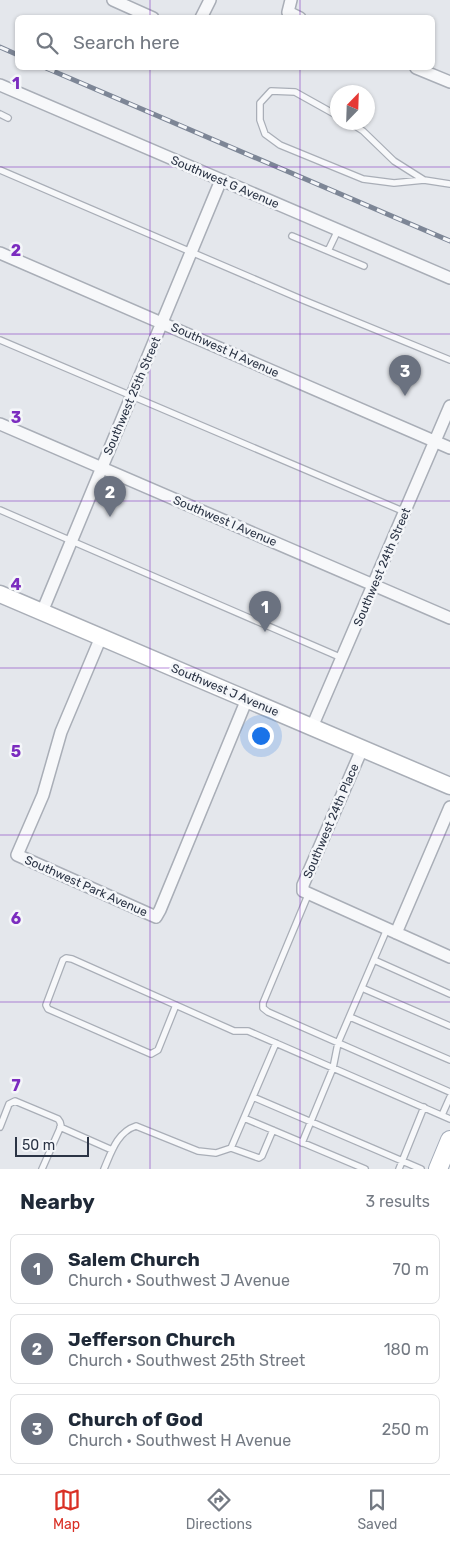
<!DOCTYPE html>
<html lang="en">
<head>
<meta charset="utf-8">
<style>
	:root { --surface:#fff; --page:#f2f2f3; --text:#1f2937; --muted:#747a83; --line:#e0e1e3; --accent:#d93025 }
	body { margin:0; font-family:Rubik,sans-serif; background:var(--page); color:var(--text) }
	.compass { position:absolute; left:330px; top:85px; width:45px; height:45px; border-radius:50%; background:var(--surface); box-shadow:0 1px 4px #0004; rotate:23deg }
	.scale { position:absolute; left:15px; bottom:12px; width:74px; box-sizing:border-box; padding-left:5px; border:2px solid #2b3445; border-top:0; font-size:14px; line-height:18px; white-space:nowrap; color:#2b3445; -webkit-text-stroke:4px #f4f6f9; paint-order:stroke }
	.you { position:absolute; left:260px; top:735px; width:18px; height:18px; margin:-12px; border:4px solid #fff; border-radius:50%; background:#1a73e8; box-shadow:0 0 0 8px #1a73e833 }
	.badge { display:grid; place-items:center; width:32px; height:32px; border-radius:50%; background:var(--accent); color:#fff; font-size:16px; font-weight:700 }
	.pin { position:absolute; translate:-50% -41px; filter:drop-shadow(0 1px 2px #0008) }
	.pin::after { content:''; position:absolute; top:26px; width:18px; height:15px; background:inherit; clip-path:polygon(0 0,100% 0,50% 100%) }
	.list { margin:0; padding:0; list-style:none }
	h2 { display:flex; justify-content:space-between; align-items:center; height:65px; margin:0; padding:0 20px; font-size:21px }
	h2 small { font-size:16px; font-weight:400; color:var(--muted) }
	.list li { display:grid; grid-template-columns:32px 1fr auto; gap:15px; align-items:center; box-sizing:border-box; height:70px; margin:0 10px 10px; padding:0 10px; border:1px solid var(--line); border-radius:8px }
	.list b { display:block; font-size:19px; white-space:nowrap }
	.list p { margin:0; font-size:16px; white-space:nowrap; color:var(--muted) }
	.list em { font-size:16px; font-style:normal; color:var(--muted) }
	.icon { flex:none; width:28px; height:28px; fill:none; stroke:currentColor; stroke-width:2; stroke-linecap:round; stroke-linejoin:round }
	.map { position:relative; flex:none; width:450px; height:1169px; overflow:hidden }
	.search { position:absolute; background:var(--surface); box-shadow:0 1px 4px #0004; left:15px; right:15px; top:15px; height:55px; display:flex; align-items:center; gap:12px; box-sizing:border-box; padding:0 18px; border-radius:8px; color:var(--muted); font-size:19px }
	.sheet { height:305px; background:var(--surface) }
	nav { display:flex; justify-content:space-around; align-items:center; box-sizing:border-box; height:70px; border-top:1px solid var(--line); background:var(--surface); font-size:14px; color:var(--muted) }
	nav a { display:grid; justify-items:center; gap:2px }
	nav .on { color:var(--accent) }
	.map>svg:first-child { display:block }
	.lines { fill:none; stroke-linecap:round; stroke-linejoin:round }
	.lane-casing { stroke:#a9aeb7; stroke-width:8 }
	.street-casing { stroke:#a9aeb7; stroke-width:14 }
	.secondary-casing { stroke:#a9aeb7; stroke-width:19 }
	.primary-casing { stroke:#a3abb8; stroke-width:20 }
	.lane { stroke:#f7f8fa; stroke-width:5.5 }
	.street { stroke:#f7f8fa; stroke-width:11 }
	.secondary { stroke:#fff; stroke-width:16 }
	.primary { stroke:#fff; stroke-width:18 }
	.rail-casing { stroke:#7d8696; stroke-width:5 }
	.rail { stroke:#f4f6f9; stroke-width:3; stroke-dasharray:9; stroke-linecap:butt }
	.grid { fill:none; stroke:#7b2cbf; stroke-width:1; stroke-opacity:0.55 }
	.labels { text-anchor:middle; stroke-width:5; stroke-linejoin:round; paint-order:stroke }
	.street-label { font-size:12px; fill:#2b3445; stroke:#f4f6f9 }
	.grid-label { font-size:16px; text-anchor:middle; font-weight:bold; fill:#7b2cbf; stroke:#f4f6f9; stroke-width:5; stroke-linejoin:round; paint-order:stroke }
</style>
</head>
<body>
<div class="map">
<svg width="450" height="1169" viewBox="0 0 450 1169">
	<rect width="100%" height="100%" fill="#e4e7ec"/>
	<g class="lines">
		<defs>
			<path id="lane" d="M0 114 8 118
				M338 116 295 92 271 91 260 103V120L265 134 280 145 363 179 394 183 424 180 450 184
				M349 122 363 131 394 161 424 180
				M0 170 303 300 450 360
				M338 230 328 251 364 266
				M292 236 328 251
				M0 340 405 512
				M0 510 342 658
				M308 895 263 1003V1008L268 1012 450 1092
				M374 960 450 994
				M362 988 450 1026
				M176 1005 158 1050 151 1054 48 1009 46 1005 63 960 66 958 72 959 234 1031H248L450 1119
				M350 1017 450 1060
				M253 1097 421 1169
				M442 1115 450 1097
				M244 1118 365 1169
				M0 1127 9 1104 15 1101 58 1119 60 1122 61 1126 42 1169
				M60 1127 112 1150
				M302 1143 333 1068 338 1043 387 929
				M231 1148 259 1158 262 1156 273 1130
				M104 1169C111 1153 117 1132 136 1126L198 1151 216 1153 231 1148 276 1043
				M399 1169 424 1107"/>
			<path id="street" d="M113 0 153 18
				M291 0 288 12 300 18
				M201 18 210 0
				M416 68 450 82
				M0 85 450 278
				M0 253 450 448
				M0 424 450 618
				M42 612 221 180
				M101 637 61 732 43 795 17 855 156 917 160 910 247 699
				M312 727 450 406
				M362 749 303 885V891L450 957
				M396 933 450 807"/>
			<path id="secondary" d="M0 594 450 786"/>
			<path id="primary" d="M438 1169 450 1140"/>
		</defs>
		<use href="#lane" class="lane-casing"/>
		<use href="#street" class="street-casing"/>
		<use href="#secondary" class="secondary-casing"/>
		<use href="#primary" class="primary-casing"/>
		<use href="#lane" class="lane"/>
		<use href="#street" class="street"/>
		<use href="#secondary" class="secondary"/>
		<use href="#primary" class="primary"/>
		<defs>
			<path id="rail" d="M0 47 18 55
				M46 68 450 241"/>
		</defs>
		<use href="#rail" class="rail-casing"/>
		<use href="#rail" class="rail"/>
	</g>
	<path class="grid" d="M150 0V18M300 0V18M150 68V1169M300 68V1169M0 167H450M0 334H450M0 501H450M0 668H450M0 835H450M0 1002H450"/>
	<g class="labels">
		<g class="street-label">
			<text transform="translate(225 182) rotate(23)" y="4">Southwest G Avenue</text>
			<text transform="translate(225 350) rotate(24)" y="4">Southwest H Avenue</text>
			<text transform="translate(132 396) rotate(-67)" y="4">Southwest 25th Street</text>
			<text transform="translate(225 521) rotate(23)" y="4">Southwest I Avenue</text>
			<text transform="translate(382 567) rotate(-67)" y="4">Southwest 24th Street</text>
			<text transform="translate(225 690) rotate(23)" y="4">Southwest J Avenue</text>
			<text transform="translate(331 821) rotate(-67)" y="4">Southwest 24th Place</text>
			<text transform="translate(86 886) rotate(24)" y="4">Southwest Park Avenue</text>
		</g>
	</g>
	<g class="grid-label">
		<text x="16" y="89">1</text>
		<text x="16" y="256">2</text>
		<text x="16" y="423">3</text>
		<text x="16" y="590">4</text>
		<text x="16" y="757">5</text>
		<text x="16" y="924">6</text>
		<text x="16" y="1091">7</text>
	</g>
</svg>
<svg class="compass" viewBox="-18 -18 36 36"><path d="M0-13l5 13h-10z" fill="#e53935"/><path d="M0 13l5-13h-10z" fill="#747a83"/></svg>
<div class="scale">50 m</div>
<div class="you"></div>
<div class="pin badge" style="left:265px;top:632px;background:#6b7280">1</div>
<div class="pin badge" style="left:110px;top:517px;background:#6b7280">2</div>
<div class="pin badge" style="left:405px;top:396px;background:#6b7280">3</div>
<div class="search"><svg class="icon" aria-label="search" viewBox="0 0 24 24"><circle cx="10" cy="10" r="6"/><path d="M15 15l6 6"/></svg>Search here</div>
</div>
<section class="sheet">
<h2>Nearby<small>3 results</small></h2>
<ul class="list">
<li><span class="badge" style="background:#6b7280">1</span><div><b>Salem Church</b><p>Church · Southwest J Avenue</p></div><em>70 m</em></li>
<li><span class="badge" style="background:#6b7280">2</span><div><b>Jefferson Church</b><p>Church · Southwest 25th Street</p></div><em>180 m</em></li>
<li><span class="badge" style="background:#6b7280">3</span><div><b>Church of God</b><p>Church · Southwest H Avenue</p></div><em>250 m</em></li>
</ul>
</section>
<nav>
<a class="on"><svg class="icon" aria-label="map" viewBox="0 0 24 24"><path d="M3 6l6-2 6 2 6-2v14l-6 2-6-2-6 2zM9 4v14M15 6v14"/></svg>Map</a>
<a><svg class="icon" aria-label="directions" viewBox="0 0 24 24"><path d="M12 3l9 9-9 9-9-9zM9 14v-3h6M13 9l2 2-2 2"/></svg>Directions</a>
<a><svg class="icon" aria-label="saved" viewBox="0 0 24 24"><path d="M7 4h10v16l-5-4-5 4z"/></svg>Saved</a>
</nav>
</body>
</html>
